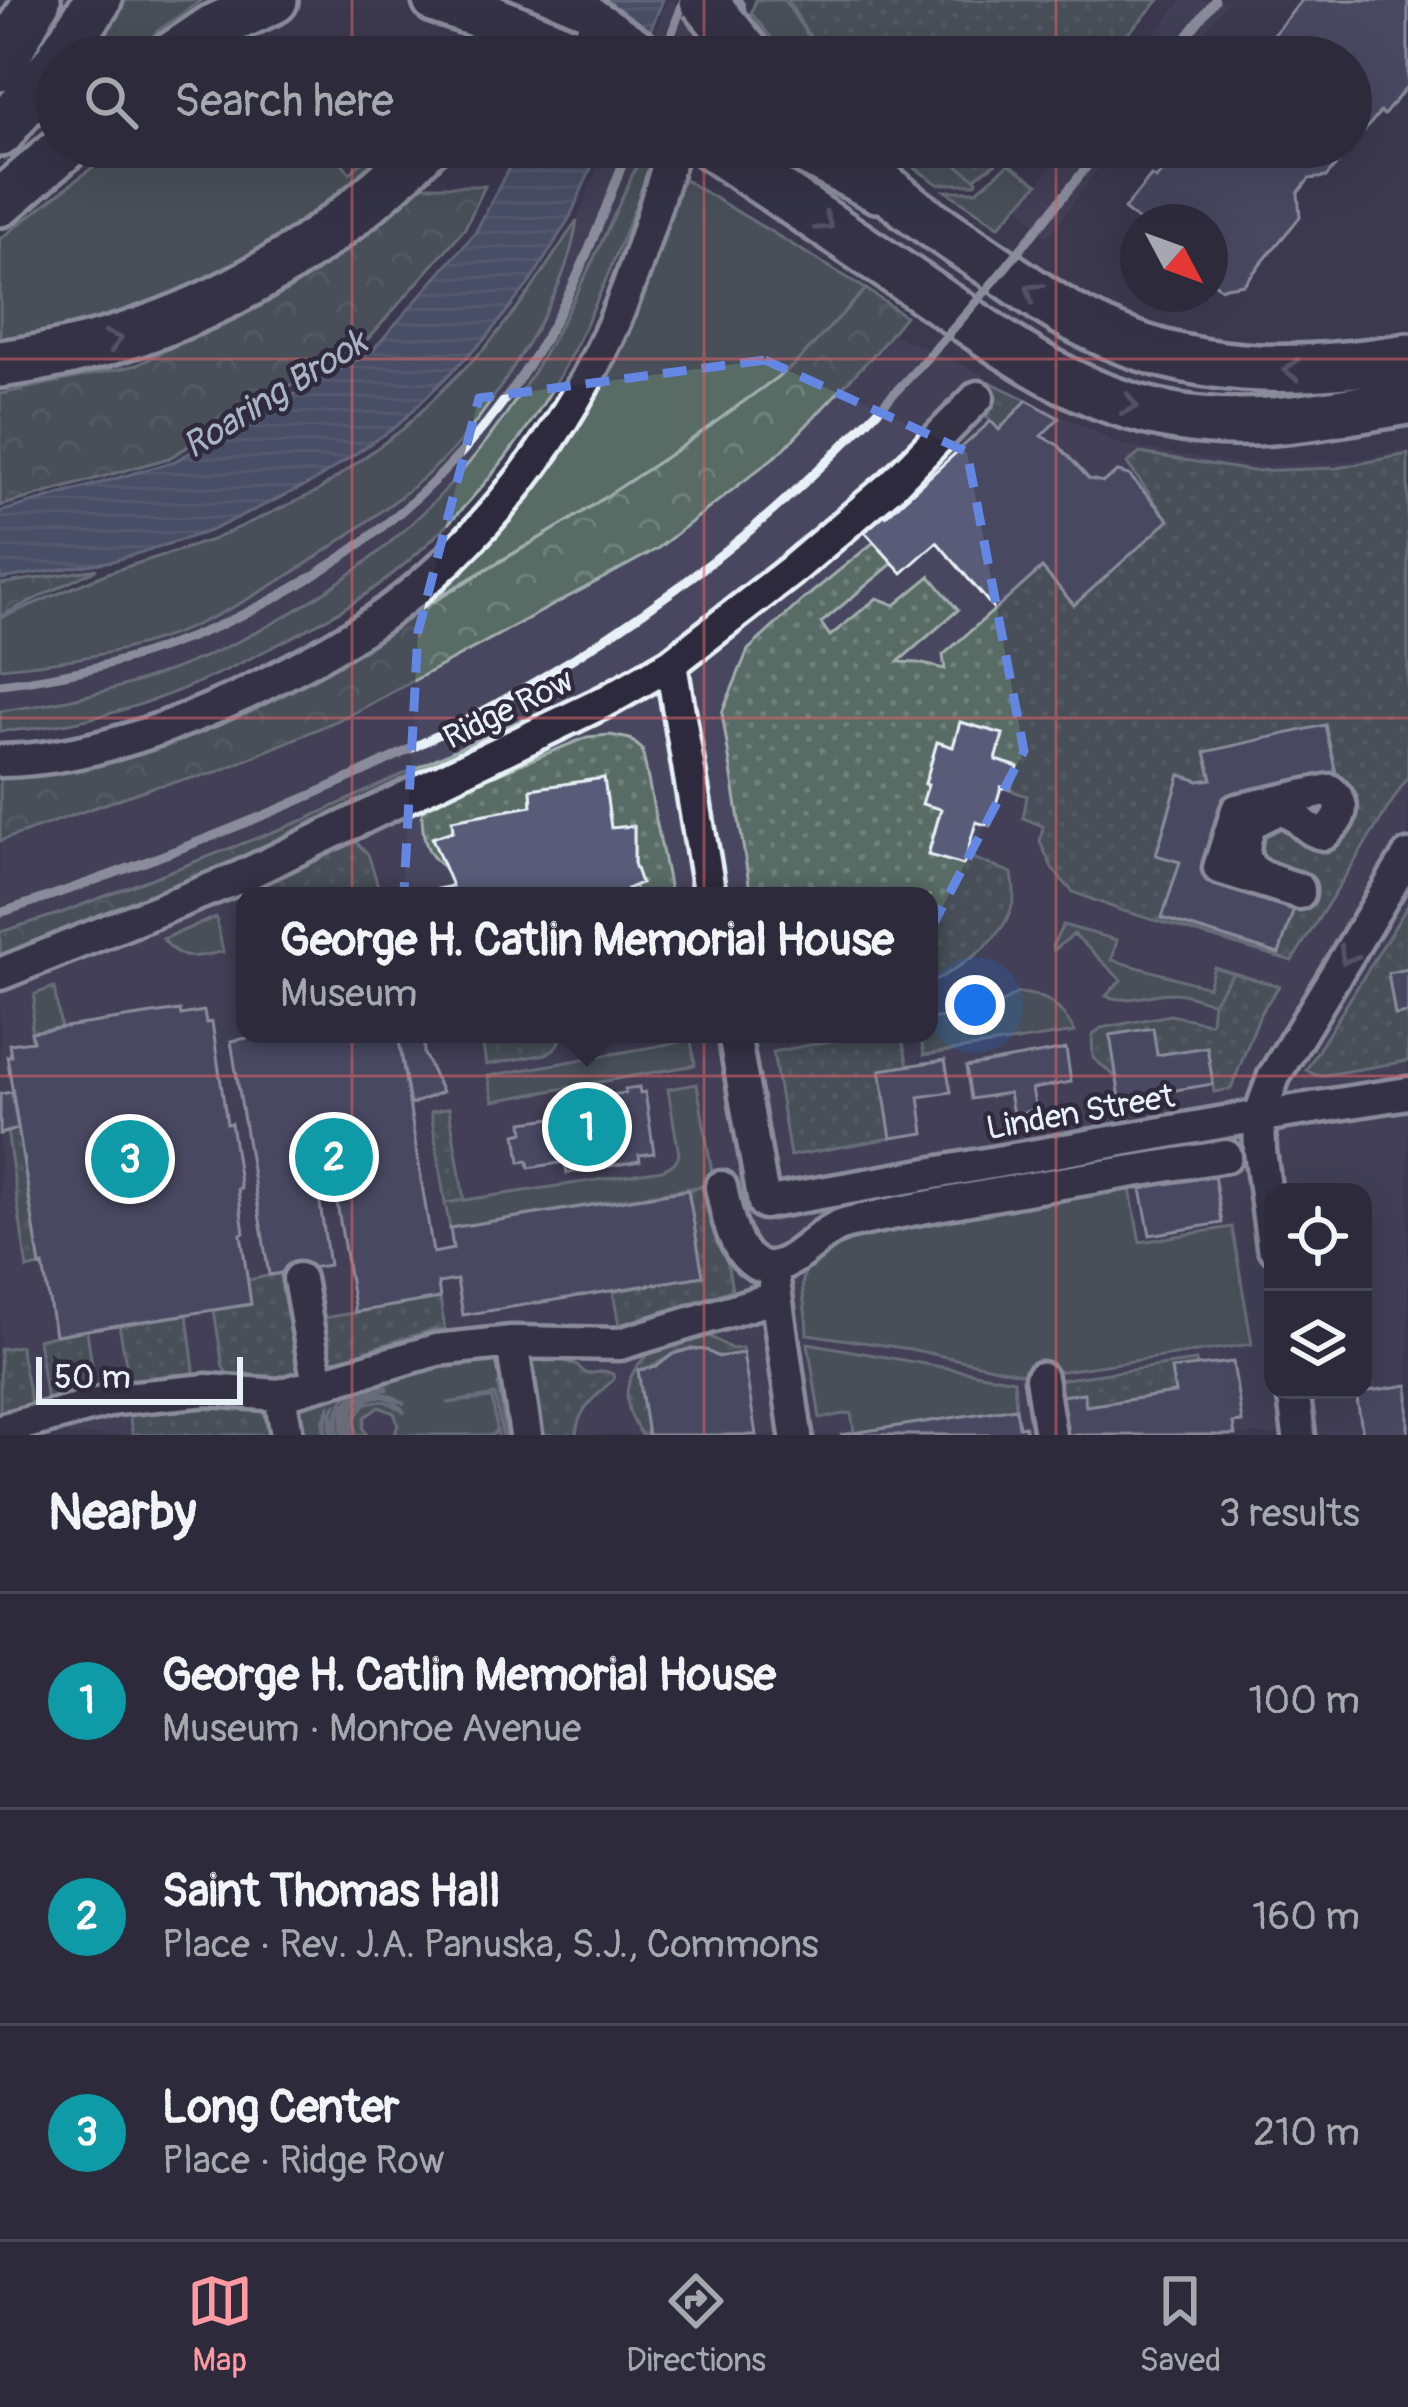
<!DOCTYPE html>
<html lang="en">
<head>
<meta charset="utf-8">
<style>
	:root { --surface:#2d2b3b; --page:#353342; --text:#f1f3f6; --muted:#a7a7af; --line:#484755; --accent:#ff9aa2 }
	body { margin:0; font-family:Pangolin,sans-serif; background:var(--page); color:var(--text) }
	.controls { position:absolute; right:36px; bottom:36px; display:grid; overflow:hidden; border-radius:24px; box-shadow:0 12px 48px #0002 }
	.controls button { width:108px; height:108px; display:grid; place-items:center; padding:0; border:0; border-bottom:3px solid var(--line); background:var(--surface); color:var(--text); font:60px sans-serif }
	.compass { position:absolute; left:1120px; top:204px; width:108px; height:108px; border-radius:50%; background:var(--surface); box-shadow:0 12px 48px #0002; rotate:131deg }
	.scale { position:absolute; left:36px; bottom:30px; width:207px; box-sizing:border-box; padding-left:12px; border:6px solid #e8f1f8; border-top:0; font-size:33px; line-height:42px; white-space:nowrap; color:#e8f1f8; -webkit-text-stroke:9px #2f2a3d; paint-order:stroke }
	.you { position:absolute; left:975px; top:1005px; width:42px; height:42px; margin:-30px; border:9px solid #fff; border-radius:50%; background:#1a73e8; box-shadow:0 0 0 18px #1a73e833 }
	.badge { display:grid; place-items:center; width:78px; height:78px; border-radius:50%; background:var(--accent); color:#fff; font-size:39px; font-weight:700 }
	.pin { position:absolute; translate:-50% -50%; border:6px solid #fff; box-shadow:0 3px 12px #0006 }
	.popup { position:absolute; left:236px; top:887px; width:702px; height:156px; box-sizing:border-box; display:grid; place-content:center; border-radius:24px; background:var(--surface); filter:drop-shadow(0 3px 9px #0005); font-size:39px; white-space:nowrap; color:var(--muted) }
	.popup b { font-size:45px; color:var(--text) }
	.popup::after { content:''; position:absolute; left:50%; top:100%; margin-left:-24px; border:24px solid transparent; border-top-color:var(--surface) }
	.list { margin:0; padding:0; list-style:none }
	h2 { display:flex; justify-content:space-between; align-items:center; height:156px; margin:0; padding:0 48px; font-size:51px }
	h2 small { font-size:39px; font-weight:400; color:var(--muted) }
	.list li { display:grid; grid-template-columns:78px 1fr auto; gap:36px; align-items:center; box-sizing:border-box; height:216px; padding:0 48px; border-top:3px solid var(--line) }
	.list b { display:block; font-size:45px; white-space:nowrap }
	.list p { margin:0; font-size:39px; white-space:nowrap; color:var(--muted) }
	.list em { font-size:39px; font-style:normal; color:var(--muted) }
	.icon { flex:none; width:66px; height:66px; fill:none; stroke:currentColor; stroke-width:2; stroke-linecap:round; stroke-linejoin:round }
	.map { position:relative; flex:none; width:1408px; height:1435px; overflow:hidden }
	.search { position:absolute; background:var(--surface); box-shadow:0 12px 48px #0002; left:36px; right:36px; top:36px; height:132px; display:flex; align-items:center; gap:30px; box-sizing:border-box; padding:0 42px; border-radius:66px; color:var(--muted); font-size:45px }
	.sheet { height:804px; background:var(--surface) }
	nav { display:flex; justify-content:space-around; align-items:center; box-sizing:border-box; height:168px; border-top:3px solid var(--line); background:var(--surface); font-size:33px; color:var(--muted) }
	nav a { display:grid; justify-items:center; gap:6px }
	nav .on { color:var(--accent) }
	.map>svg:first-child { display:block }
	.built { fill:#48465e; fill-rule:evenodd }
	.green { fill:#586c65; stroke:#a0aeae; stroke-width:3 }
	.forest { fill:url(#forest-crowns); stroke:#a0aeae; stroke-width:3 }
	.garden { fill:url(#garden-dots); stroke:#a0aeae; stroke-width:3; fill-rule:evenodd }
	.water { fill:url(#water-rules); stroke:#929fb1; stroke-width:3 }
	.building { fill:#595b78; stroke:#e8f1f8; stroke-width:3 }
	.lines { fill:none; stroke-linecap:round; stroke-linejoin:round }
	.minor-casing { stroke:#e8f1f8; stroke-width:39 }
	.major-casing { stroke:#e8f1f8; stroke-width:48 }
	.highway-casing { stroke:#e8f1f8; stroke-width:54 }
	.minor { stroke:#2f2a3d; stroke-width:30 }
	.major { stroke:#2f2a3d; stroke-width:39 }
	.highway { stroke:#2f2a3d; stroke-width:45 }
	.rail { stroke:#e8f1f8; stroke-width:9 }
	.highway-bridge-casing { stroke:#e8f1f8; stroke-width:54; stroke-linecap:butt }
	.highway-bridge { stroke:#2f2a3d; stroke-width:45 }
	.oneway { stroke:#70707e }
	.marked { fill:none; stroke:#6487e3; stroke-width:9; stroke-dasharray:24 15; stroke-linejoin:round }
	.grid { fill:none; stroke:#db6466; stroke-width:3; stroke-opacity:0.55 }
	.labels { text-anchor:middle; stroke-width:9; stroke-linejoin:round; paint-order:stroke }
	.street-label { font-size:33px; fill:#e8f1f8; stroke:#2f2a3d }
	.water-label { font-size:36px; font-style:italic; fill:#a8b4c3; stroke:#2f2a3d }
</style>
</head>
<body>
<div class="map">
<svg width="1408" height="1435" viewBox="0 0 1408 1435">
	<defs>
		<pattern id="forest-crowns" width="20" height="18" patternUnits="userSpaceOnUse" patternTransform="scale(3)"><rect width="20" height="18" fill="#586c65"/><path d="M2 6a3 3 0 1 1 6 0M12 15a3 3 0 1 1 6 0" fill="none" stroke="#70817c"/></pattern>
		<pattern id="garden-dots" width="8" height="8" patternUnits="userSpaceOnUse" patternTransform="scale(3)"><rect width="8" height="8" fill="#586c65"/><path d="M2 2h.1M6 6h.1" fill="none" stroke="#70817c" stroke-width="1.8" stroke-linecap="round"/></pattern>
		<pattern id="water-rules" width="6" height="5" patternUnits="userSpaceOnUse" patternTransform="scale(3)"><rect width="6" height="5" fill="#596982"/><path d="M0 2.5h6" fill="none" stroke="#717f94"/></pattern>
	</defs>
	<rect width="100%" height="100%" fill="#3c394f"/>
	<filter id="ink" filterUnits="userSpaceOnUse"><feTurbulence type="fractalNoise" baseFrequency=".00833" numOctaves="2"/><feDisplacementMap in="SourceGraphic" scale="24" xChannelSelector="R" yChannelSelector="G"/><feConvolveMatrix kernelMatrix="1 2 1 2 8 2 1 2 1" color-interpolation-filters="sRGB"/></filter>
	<g filter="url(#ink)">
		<path class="built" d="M667 0H673L693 29 686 57H672L651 43Z
			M1182 0H1229L1185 57H1137Z
			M607 147H635L643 152 580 287 509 409 470 463 399 533 345 579 292 613 226 648 151 678 47 705 0 711V668L54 663 145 643 194 627 271 588 411 490 457 445 505 381 549 309 574 240 577 220Z
			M1067 147H1114L1047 239 1020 206Z
			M891 333 982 374V376L1122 445 1254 466 1339 462 1408 450V905L1307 1070 1325 1075 1408 1061V1435H0V963L204 878 432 767 497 732 304 820 61 913 0 932V841L135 794 215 773 877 351ZM245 896H929V1034H245ZM1273 1192H1363V1390H1273Z"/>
		<path class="green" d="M126 0H202L159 30 131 57H88Z
			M756 0H784L822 57H787L751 13Z
			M119 147H329L350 173 378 147H399C339 204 263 259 187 292 154 307 117 316 81 324 54 330 28 336 0 338V239Z
			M884 147H1019L975 178 977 181 975 184H938Z
			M643 152 654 159C627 226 602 296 568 361 524 444 455 527 380 584 342 613 296 635 253 657 176 696 87 728 0 731V711C203 687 393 580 509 410 564 329 603 240 643 152Z
			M1009 164 1038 184 999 226 946 191H977Z
			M680 177 866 289 794 365 680 448 572 519 373 635 618 342Z
			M577 220C571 266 550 307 526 346 506 380 484 414 458 444 430 476 395 501 361 526 308 564 255 599 196 625 136 652 65 662 0 668V618L110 572 212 540 318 491 403 429 487 346 529 293Z
			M216 917 223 952C194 956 183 965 163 939Z
			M1063 925 1117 940 1112 960 1208 987 1214 967 1233 973 1213 1002C1200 1001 1188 993 1174 993 1151 992 1129 1005 1106 996L1121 980 1074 934 1054 950 1053 944Z
			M54 987 61 1028 31 1032 35 994Z
			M1018 993C1048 994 1061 1007 1075 1032L924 1055 920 1034H929V1019C946 1016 967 1018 981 1014 994 1010 1005 999 1018 993Z
			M691 1040 695 1065 493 1101 488 1076Z
			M697 1084 714 1184 450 1228 445 1203 662 1170C670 1166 676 1164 679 1155L668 1089Z
			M1128 1179 1140 1242 1232 1227 1252 1344 1049 1373 1024 1374 910 1349 807 1334C806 1285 788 1276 832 1241Z
			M808 1343 1014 1380 1016 1408 854 1433 851 1413 820 1418Z
			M499 1355 505 1370 515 1435H508L500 1383 498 1384 505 1435H502L495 1395 447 1403 492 1398 498 1435 495 1432 493 1435H395L398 1424 394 1413 379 1407 365 1417 363 1428 367 1435H356L355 1419 365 1404C383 1397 391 1403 405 1413 384 1382 349 1399 352 1435H350C346 1393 377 1389 405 1404 376 1380 342 1397 347 1435H345C341 1406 358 1389 387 1390V1387C356 1387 339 1404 342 1435H338C335 1411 348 1399 362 1385 341 1395 334 1413 336 1435H333V1412L337 1403 331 1412 330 1435H327L325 1428 330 1404 323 1421 324 1435H297C296 1427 291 1415 296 1407 312 1386 467 1360 499 1355Z"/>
		<path class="forest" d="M420 186H485L465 228 369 338 169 458 0 506V394L137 365 290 286 359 238Z
			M866 289 905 316 877 351 782 451 657 549 348 716 215 773 153 787 0 841V775L43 776 193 724 331 658 413 614 572 519 680 448 794 365Z
			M97 569 0 616V584Z
			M524 718 432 767 204 878 0 963V932L61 913 304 820Z"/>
		<path class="garden" d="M788 0H1159L1106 57H826L805 30Z
			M933 147H1019L974 178Z
			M990 382 1027 400 999 430 982 411Z
			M1140 453 1252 471 1337 468 1408 454V776L1292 961 1120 910 1073 892 1053 870 1040 842 1043 826 1023 818 1027 796 1010 790 1017 767 996 760 1003 734 961 722 953 747 937 743 925 783 928 785 923 803 941 809 928 854 963 865 967 856 1012 873C1013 883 1016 893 1013 903 1004 941 961 967 929 984V896H751L722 713 748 650 804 599 874 542 893 563 821 623 830 636 877 598 895 605 930 576 958 610 898 662 918 663 945 669 943 655 1042 568 1074 604 1168 520 1127 463ZM1325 726 1339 787 1318 834 1265 814 1251 867 1299 890 1279 954 1162 918 1180 862 1156 854 1180 775 1199 781 1211 779 1206 752Z
			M610 735 630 739 642 749 671 895 640 896 634 886V826L611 828 603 778 531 789 532 806 453 820V831L432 838 444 867C424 854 422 833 422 810L477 782 587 737Z
			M356 842 368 854 381 895 377 892 342 896 239 897Z
			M1408 905V1061L1325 1075H1315L1306 1070Z
			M1233 973 1279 986 1260 1014 1231 1089 1214 1092 1207 1047 1157 1055 1117 1078 1093 1058 1092 1036 1101 1028 1170 1015 1209 1023 1211 1021 1213 1002Z
			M481 1034H565L554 1049 546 1054 486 1065Z
			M867 1034H901L908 1066 881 1071 891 1138 790 1156 773 1052Z
			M449 1108 464 1200 445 1203 431 1112Z
			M18 1129 40 1266 27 1269 7 1130Z
			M714 1184 732 1290 619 1325 613 1292 702 1276 688 1190Z
			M287 1272 304 1373 273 1384 230 1378 223 1367 214 1310 250 1305 248 1280Z
			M440 1298 445 1330 435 1329 373 1348 327 1370 318 1319Z
			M187 1315 194 1370 192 1377 130 1385 119 1325Z
			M87 1330 95 1387 47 1402 38 1339Z
			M691 1335H708L732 1349 742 1348 743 1353C736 1354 729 1357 722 1356 708 1356 700 1346 684 1350 664 1355 661 1366 638 1370L648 1435H642C606 1387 640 1346 691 1335Z
			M20 1346 32 1408 0 1419V1349Z
			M559 1358 576 1365 587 1374 605 1371 613 1374 614 1379C596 1396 578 1408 576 1435H538L529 1362 532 1359Z
			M1196 1361 1197 1367 1171 1369 1175 1393 1086 1406 1083 1393 1053 1397 1050 1381Z
			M249 1405C269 1412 270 1414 273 1435H133L129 1415Z"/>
		<path class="water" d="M570 0H663L639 57H551Z
			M520 147H600L570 217 531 281 485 339 397 426 313 482 210 531 113 561 0 579V512L173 462 372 351 475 233Z"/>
		<path class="building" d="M1302 0H1408V85L1384 115 1380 112 1351 147V57H1255Z
			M1182 147H1351L1326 177 1309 179 1298 193 1300 217 1244 284 1220 288 1210 279V222H1140L1124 209 1151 176 1156 179Z
			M1027 400 1059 418 1041 436 1058 445 1089 479 1103 482 1118 472 1129 475 1169 520 1074 605 1042 568 995 610 937 542 902 573 865 532 884 514 886 516 991 421 999 430Z
			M960 722 1003 734 996 760 1018 767 1010 790 1001 787 990 826 976 822 964 865 928 855 941 809 922 804 928 785 925 784 937 742 953 747Z
			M1325 725 1339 787 1237 810 1219 868 1299 893 1279 954 1162 918 1180 862 1156 855 1180 775 1199 781 1212 779 1205 752Z
			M604 778 611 828 634 826V863L641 883 627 889 628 896H404L452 886 432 838 453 831 452 820 532 806 531 789Z
			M1408 969V1013L1395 1015 1388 973Z
			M180 1010 181 1015 204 1011 206 1023 212 1022 227 1124 231 1123 241 1189H238L244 1233 241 1234 251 1304 55 1335 43 1265 40 1266 7 1056H11L9 1044 33 1041 31 1032Z
			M1153 1028 1157 1055 1207 1047 1213 1084 1120 1099 1110 1035Z
			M271 1034H398L433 1253 453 1249 450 1228 688 1190 703 1276 463 1315 457 1280 438 1283 440 1298 355 1312 331 1167 315 1169 329 1265 269 1275 231 1041Z
			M398 1034H424V1054L442 1092 410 1105Z
			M1066 1049 1071 1082 1032 1089 1036 1110 1013 1114 1009 1093 971 1099 966 1067Z
			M945 1060 951 1092 919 1097 924 1133 891 1138 880 1070Z
			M639 1087 640 1093 645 1092 654 1153 639 1155 640 1161 567 1173 565 1162 529 1168 528 1161 520 1162 516 1134 524 1132 523 1122 559 1117 556 1103 625 1093V1089Z
			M12 1092 18 1129 0 1134V1094Z
			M1200 1173 1201 1176 1214 1175 1222 1223 1150 1235 1141 1189 1147 1188 1146 1185 1163 1182 1162 1180Z
			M690 1349 706 1350 718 1357 743 1353 756 1435H648L638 1370 656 1367 673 1354Z
			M1233 1362 1242 1422 1233 1423 1235 1435H1058L1053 1397 1084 1393 1086 1406 1175 1393 1171 1369Z
			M1408 1385V1435H1359H1363L1356 1393Z
			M1016 1408 1019 1427 1025 1426 1026 1435H840Z"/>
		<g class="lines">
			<defs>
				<path id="minor" d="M707 57 727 11
					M671 664 710 896
					M0 761C84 760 170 729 245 694 283 675 321 656 357 633 465 563 554 453 608 336 636 275 653 211 674 147
					M1330 790C1349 806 1340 821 1324 834 1305 832 1298 813 1281 808L1251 823C1231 872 1259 876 1299 889V893L1219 868 1237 810Z
					M0 974 238 878 608 700 671 664 792 570 893 484 978 397
					M734 1034 764 1203 1230 1121 1408 1093
					M721 1187C726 1211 734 1258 761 1266 791 1275 817 1230 847 1223 973 1196 1099 1177 1226 1156
					M1273 1246 1260 1151 1259 1117 1274 1076 1408 856
					M299 1279 318 1384
					M774 1281 796 1435
					M512 1342 526 1435
					M1041 1378 1050 1435
					M1293 1390 1299 1435
					M280 1395 287 1435
					M0 1430 116 1399 207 1390 280 1395 436 1350 512 1342 620 1344 776 1297"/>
				<path id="major" d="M565 0 649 57
					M791 147 877 192"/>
				<path id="highway" d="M436 0 495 20
					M60 57 98 0
					M170 57 213 28 274 0
					M497 57 531 0
					M0 68 37 0
					M0 133 57 62
					M712 147C780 193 848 239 916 285 1009 348 1083 408 1200 420 1270 428 1340 412 1408 401
					M841 147C866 169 891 194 917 213 942 231 968 248 993 265 1023 285 1053 308 1086 324 1190 377 1296 375 1408 357
					M0 203 65 147
					M0 364C167 342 308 268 425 147"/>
			</defs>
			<use href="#minor" class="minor-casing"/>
			<use href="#major" class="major-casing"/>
			<use href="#highway" class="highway-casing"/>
			<use href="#minor" class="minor"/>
			<use href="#major" class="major"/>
			<use href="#highway" class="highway"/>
			<path class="rail" d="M663 57 684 0
				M1171 57 1215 0
				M0 684C222 660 431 535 544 340 580 279 604 212 629 147
				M0 913C277 821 553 705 774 510 897 401 1002 276 1102 147"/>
			<defs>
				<path id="highway-bridge" d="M703 0 750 57
					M495 20 568 50"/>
			</defs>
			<use href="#highway-bridge" class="highway-bridge-casing"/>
			<use href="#highway-bridge" class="highway-bridge"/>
		</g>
		<defs><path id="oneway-chevron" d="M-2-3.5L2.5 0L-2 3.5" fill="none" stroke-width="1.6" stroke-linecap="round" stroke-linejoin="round" transform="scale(3)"/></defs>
		<g class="oneway">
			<use href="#oneway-chevron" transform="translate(825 223) rotate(34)"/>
			<use href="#oneway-chevron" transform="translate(1033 291) rotate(-146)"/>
			<use href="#oneway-chevron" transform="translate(114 340) rotate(-16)"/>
			<use href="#oneway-chevron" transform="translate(1292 370) rotate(180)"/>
			<use href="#oneway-chevron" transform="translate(1130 405) rotate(16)"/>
			<use href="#oneway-chevron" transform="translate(1347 956) rotate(121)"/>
		</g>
	</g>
	<path d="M0 0H1408V1435H0ZM765 360 967 452 1024 751 935 921 718 1010 403 910 418 632 479 398Z" fill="#3c394f" fill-opacity=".55" fill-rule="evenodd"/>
	<path class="marked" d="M765 360 967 452 1024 751 935 921 718 1010 403 910 418 632 479 398Z"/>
	<path class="grid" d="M352 0V57M704 0V57M1056 0V57M352 147V1435M704 147V1435M1056 147V1435M0 359H1408M0 718H1408M0 1076H1408"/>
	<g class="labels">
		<g class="street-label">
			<text transform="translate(508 708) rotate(-26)" y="12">Ridge Row</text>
			<text transform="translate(1080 1111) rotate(-10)" y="12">Linden Street</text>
		</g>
		<g class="water-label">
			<text transform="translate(274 393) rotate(-32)" y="13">Roaring Brook</text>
		</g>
	</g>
</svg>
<div class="controls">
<button><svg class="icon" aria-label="locate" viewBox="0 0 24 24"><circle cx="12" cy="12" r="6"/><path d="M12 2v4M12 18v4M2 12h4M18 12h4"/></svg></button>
<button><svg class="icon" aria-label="layers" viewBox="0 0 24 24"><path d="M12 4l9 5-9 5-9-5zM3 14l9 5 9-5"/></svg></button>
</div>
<svg class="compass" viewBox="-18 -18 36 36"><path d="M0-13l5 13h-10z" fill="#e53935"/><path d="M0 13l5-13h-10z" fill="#a7a7af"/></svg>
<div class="scale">50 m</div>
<div class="you"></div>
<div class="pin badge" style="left:587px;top:1127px;background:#0f9aa8">1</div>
<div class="popup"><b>George H. Catlin Memorial House</b>Museum</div>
<div class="pin badge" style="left:334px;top:1157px;background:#0f9aa8">2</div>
<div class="pin badge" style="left:130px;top:1159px;background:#0f9aa8">3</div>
<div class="search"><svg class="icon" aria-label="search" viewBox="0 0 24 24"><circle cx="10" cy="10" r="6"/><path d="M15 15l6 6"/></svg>Search here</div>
</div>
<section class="sheet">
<h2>Nearby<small>3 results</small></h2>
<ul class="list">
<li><span class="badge" style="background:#0f9aa8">1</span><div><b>George H. Catlin Memorial House</b><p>Museum · Monroe Avenue</p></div><em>100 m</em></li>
<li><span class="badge" style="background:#0f9aa8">2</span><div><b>Saint Thomas Hall</b><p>Place · Rev. J.A. Panuska, S.J., Commons</p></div><em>160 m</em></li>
<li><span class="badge" style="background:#0f9aa8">3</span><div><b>Long Center</b><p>Place · Ridge Row</p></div><em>210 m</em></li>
</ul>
</section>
<nav>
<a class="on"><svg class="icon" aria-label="map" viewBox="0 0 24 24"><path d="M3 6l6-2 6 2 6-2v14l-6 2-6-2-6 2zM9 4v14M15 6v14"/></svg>Map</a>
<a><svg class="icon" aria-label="directions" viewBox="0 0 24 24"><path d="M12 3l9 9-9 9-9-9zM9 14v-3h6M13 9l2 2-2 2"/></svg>Directions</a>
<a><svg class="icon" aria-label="saved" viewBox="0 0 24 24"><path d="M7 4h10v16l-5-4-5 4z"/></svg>Saved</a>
</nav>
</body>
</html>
